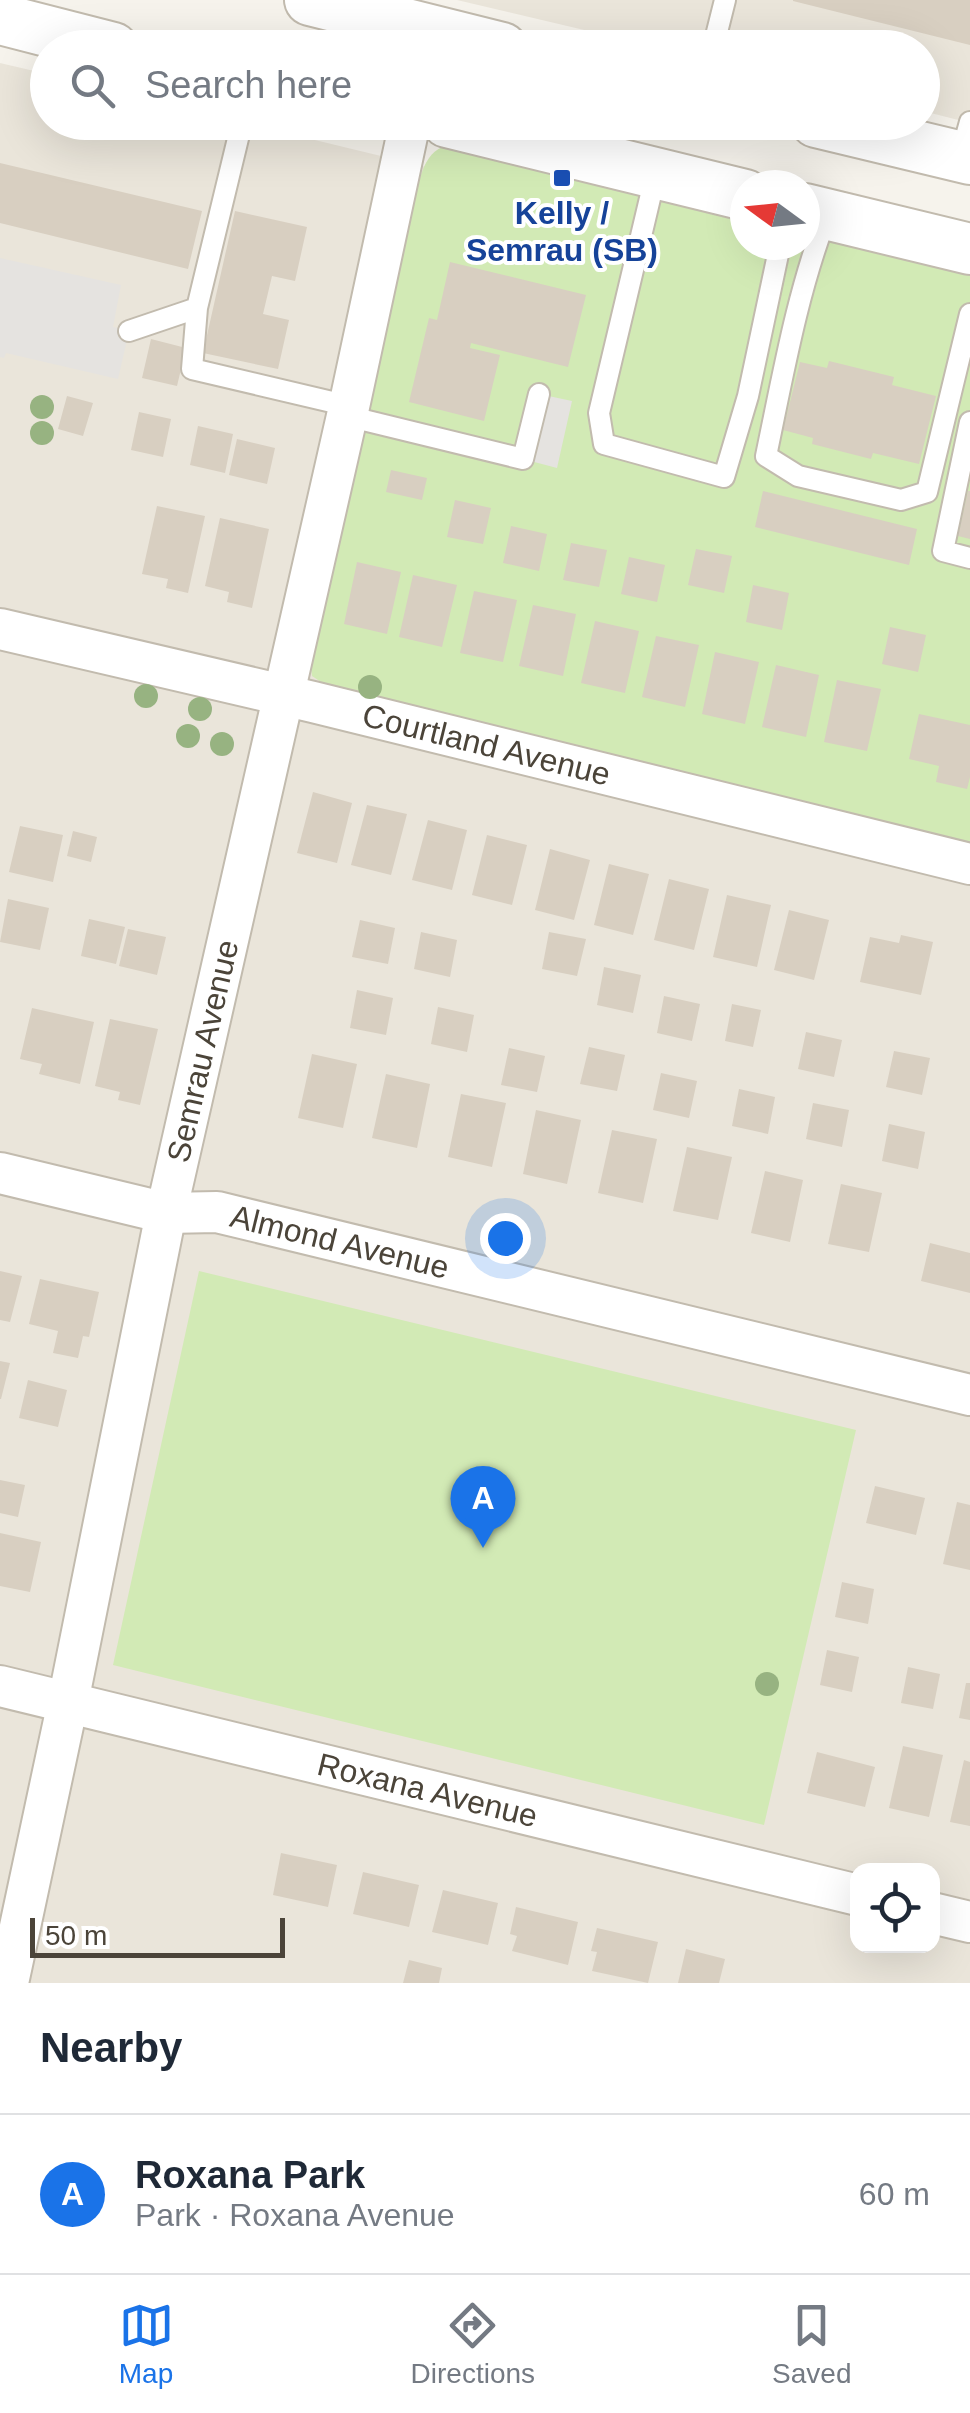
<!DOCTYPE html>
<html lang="en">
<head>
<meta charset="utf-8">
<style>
	:root { --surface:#fff; --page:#f6f6f7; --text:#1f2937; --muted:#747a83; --line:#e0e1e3; --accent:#1a73e8 }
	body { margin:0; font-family:Arial,sans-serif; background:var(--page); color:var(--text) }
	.controls { position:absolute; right:30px; bottom:30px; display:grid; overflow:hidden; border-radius:20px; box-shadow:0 10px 40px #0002 }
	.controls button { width:90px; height:90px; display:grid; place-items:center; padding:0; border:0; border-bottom:2px solid var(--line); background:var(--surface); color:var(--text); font:50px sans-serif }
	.compass { position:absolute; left:730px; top:170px; width:90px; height:90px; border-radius:50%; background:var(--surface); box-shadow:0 10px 40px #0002; rotate:285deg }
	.scale { position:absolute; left:30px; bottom:25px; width:255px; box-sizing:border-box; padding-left:10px; border:5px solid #4b4439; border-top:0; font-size:28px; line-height:35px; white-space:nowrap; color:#4b4439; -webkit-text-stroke:8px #fff; paint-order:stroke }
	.you { position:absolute; left:505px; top:1238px; width:35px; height:35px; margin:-25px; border:8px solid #fff; border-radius:50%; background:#1a73e8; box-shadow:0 0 0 15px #1a73e833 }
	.badge { display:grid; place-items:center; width:65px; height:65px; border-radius:50%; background:var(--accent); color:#fff; font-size:32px; font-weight:700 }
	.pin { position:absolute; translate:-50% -82px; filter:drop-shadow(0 2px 5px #0008) }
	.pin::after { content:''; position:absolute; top:52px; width:35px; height:30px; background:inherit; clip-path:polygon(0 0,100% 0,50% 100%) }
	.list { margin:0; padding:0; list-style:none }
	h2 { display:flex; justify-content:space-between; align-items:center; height:130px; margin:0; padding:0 40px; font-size:42px }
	h2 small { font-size:32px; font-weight:400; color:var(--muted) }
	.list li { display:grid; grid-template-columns:65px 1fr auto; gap:30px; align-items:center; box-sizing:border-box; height:160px; padding:0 40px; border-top:2px solid var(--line) }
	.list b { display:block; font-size:38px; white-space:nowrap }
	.list p { margin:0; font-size:32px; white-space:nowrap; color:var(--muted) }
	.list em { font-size:32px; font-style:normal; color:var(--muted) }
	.icon { flex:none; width:55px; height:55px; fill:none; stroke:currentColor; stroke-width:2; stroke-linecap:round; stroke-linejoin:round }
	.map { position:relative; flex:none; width:970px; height:1983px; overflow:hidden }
	.search { position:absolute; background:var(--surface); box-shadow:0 10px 40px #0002; left:30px; right:30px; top:30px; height:110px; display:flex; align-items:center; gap:25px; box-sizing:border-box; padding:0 35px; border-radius:55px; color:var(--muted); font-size:38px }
	.sheet { height:290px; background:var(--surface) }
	nav { display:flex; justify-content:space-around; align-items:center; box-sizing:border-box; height:140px; border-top:2px solid var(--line); background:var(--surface); font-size:28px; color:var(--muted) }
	nav a { display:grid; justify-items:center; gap:5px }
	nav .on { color:var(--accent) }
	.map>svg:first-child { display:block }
	.residential { fill:#eae5da; fill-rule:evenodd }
	.green { fill:#d2eab5 }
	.parking { fill:#e5e3e0 }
	.building { fill:#d8cfc1 }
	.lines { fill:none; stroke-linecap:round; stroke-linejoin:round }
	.service-casing { stroke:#c2bbae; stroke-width:24 }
	.minor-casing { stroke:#c2bbae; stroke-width:44 }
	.tertiary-casing { stroke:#c2bbae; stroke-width:54 }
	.service { stroke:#fff; stroke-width:20 }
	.minor { stroke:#fff; stroke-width:40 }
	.tertiary { stroke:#fff; stroke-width:50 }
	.tree { fill:#97b381 }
	.transit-dot { fill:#1a4fb4; stroke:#fff; stroke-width:4 }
	.labels { text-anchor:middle; stroke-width:8; stroke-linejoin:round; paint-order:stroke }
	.transit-label { font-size:32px; font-weight:bold; fill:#164399; stroke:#fff }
	.street-label { font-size:32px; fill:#4b4439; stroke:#fff }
</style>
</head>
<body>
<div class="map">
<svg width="970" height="1983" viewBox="0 0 970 1983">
	<rect width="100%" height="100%" fill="#f6f3ec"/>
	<path class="residential" d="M457 0H970V123L923 111 922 48 656 47Z
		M0 63 47 74 48 122 245 123 970 299V1983H0ZM858 1870H932V1946H858Z"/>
	<path class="green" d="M442 147H462L745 217V245H805V231L970 272V842L324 684 312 676 311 669 412 211C418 190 420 157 442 147Z
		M199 1271 856 1430 764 1825 113 1665Z"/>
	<path class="parking" d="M0 258 121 285 113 327 129 331 118 379 6 353 4 358 0 357Z
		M539 394 572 401 557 468 523 459Z"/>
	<path class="building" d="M793 0H970V45L793 1Z
		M0 163 202 211 188 269 0 223Z
		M235 211 307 227 295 281 272 276 263 314 289 320 278 369 203 353Z
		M450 262 586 295 568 367 471 343 470 348 500 355 484 421 409 402 429 318 437 320Z
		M151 339 186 348 177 386 142 378Z
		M829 361 894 377 892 385 936 396 919 464 873 453 871 459 812 444 813 438 783 430 800 362 827 368Z
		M67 396 93 403 83 436 58 429Z
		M139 412 171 419 163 457 131 450Z
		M198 426 233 434 225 473 190 465Z
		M237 439 275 448 267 484 229 475Z
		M391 470 427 478 422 500 386 492Z
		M763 491 917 529 909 565 755 527Z
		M968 491H970V539L958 536Z
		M455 500 491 508 483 544 447 537Z
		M157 506 205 516 188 593 166 588 168 579 142 574Z
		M220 518 269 529 252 608 227 602 229 592 205 586Z
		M511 526 547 534 539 571 503 563Z
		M571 543 607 550 599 587 563 580Z
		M696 549 732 556 724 593 688 585Z
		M629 557 665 565 657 602 621 594Z
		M357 562 401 572 387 634 344 624Z
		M413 575 457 585 442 647 399 637Z
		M753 585 789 593 782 630 746 622Z
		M474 591 517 600 503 662 460 653Z
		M533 605 576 614 563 676 519 666Z
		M595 621 639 631 625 693 581 683Z
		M890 627 926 635 918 672 882 664Z
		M656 636 699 645 685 707 642 697Z
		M715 652 759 662 745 724 702 714Z
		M776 665 819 675 806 737 762 727Z
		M837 680 881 689 867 751 824 742Z
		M919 714 970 725V777L967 789 936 782 939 766 909 759Z
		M313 792 352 803 337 863 297 853Z
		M367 805 407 814 391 875 351 865Z
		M428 820 467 830 452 890 412 880Z
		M20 826 63 835 53 882 9 872Z
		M73 831 97 837 91 862 67 856Z
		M487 835 527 845 512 905 472 895Z
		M550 849 590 860 574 920 535 910Z
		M609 864 649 874 633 935 594 925Z
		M669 879 709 889 694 950 654 940Z
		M727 895 771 905 757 967 713 957Z
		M8 899 49 908 40 950 0 942Z
		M789 910 829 920 814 980 774 970Z
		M89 919 125 927 116 964 81 956Z
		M360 920 395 928 388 964 352 957Z
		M128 929 166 937 157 975 119 966Z
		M421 932 457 940 450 977 414 969Z
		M549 932 586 939 577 976 542 969Z
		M901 935 933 942 921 995 860 982 870 937 899 943Z
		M604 967 641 975 633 1013 597 1005Z
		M357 990 393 998 386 1035 350 1028Z
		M664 996 700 1004 692 1041 657 1033Z
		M732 1004 761 1010 753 1047 725 1041Z
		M438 1007 474 1015 467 1052 431 1044Z
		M32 1008 94 1022 80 1084 39 1074 42 1064 20 1059Z
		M110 1019 158 1029 140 1105 118 1100 120 1092 95 1086Z
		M806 1032 842 1040 834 1077 798 1069Z
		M589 1047 625 1055 617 1091 580 1084Z
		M509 1048 545 1056 537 1092 501 1085Z
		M894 1051 930 1058 922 1095 886 1087Z
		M312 1054 357 1064 343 1128 298 1118Z
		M661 1073 697 1081 689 1118 653 1110Z
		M386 1074 430 1084 417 1148 372 1138Z
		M739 1089 775 1097 768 1134 732 1126Z
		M461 1094 506 1103 492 1167 448 1157Z
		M813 1103 849 1110 842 1147 806 1139Z
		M536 1110 581 1120 567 1184 523 1174Z
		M889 1124 925 1132 918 1169 882 1161Z
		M612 1130 657 1139 643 1203 598 1193Z
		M687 1147 732 1157 718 1220 673 1211Z
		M765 1171 803 1180 790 1242 751 1233Z
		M841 1184 882 1193 869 1252 828 1244Z
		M930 1243 970 1253V1293L921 1281Z
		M0 1271 22 1276 10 1322 0 1320Z
		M40 1279 99 1292 89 1337 83 1336 78 1358 53 1353 58 1331 29 1324Z
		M0 1361 10 1363 1 1399H0Z
		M28 1380 67 1390 58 1427 19 1418Z
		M0 1480 25 1485 18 1517 0 1513Z
		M875 1486 925 1498 916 1535 866 1523Z
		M957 1502 970 1505V1570L943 1564Z
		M0 1533 41 1542 30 1592 0 1586Z
		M842 1582 874 1589 868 1624 835 1617Z
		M827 1650 859 1657 852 1692 820 1685Z
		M908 1667 940 1674 933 1709 901 1703Z
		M966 1683H970V1720L959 1718Z
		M903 1746 943 1755 929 1817 889 1808Z
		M817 1752 875 1767 865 1807 807 1793Z
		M964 1760 970 1762V1826L950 1822Z
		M281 1853 337 1865 328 1907 273 1895Z
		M363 1872 419 1885 409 1927 353 1914Z
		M443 1890 498 1903 488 1945 432 1932Z
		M516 1907 578 1922 568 1965 512 1951 517 1936 510 1934Z
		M597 1928 658 1942 648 1983 592 1971 597 1952 591 1951Z
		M686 1949 725 1959 719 1983H678Z
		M409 1960 442 1968 439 1983H403Z"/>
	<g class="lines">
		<defs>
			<path id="service" d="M713 48 725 0
				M961 155 970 122
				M656 173 599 413 604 444 724 477 748 396 780 245
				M827 215C797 293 783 375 766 456L798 476 901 500 927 492 970 314
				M197 308 242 122
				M129 331 197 308 192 369 349 406
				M347 416 523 459 539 394
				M970 422 943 551 970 558"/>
			<g id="minor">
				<path id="s1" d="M0 629 313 702 970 864"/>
				<path id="s2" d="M0 1173 166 1213 217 1212 970 1395"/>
				<path id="s3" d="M0 1686 858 1895"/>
				<path d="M932 1913 970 1922"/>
				<path id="s4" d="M8 1983 68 1702 166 1213 347 416 410 122"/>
			</g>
			<path id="tertiary" d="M310 0 502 48
				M0 19 113 48
				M447 122 745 195
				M816 122 970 159
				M805 209 970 249"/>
		</defs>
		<use href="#service" class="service-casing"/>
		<use href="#minor" class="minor-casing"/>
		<use href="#tertiary" class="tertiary-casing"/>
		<use href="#service" class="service"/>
		<use href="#minor" class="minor"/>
		<use href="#tertiary" class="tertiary"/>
	</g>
	<g class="tree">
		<circle cx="42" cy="407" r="12"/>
		<circle cx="42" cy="433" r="12"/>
		<circle cx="370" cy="687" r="12"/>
		<circle cx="146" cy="696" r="12"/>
		<circle cx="200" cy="709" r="12"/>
		<circle cx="188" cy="736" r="12"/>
		<circle cx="222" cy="744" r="12"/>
		<circle cx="767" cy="1684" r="12"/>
	</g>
	<rect class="transit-dot" x="552" y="168" width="20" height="20" rx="5"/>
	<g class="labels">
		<g class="transit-label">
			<text x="562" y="224">Kelly /<tspan x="562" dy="37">Semrau (SB)</tspan></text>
		</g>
		<g class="street-label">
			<text dy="11" stroke="none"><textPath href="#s1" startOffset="500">Courtland Avenue</textPath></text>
			<text dy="11" stroke="none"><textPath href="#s4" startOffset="952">Semrau Avenue</textPath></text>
			<text dy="11" stroke="none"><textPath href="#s2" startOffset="348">Almond Avenue</textPath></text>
			<text dy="11" stroke="none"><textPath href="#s3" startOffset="440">Roxana Avenue</textPath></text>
		</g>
	</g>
</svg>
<div class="controls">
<button><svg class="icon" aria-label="locate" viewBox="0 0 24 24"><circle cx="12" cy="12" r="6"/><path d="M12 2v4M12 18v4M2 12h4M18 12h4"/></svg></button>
</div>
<svg class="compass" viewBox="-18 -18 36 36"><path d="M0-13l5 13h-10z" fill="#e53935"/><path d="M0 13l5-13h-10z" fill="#747a83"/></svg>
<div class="scale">50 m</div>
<div class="you"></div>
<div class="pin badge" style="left:483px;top:1548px">A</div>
<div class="search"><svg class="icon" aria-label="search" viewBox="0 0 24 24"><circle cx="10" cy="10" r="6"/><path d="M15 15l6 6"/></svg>Search here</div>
</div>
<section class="sheet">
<h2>Nearby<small></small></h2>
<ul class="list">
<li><span class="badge">A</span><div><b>Roxana Park</b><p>Park · Roxana Avenue</p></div><em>60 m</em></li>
</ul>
</section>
<nav>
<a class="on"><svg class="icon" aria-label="map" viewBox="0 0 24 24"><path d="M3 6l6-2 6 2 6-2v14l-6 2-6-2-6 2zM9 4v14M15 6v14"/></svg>Map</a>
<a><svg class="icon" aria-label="directions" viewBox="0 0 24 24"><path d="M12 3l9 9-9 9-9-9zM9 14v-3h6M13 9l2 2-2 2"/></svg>Directions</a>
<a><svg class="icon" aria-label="saved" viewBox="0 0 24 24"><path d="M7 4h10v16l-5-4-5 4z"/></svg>Saved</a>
</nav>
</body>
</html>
